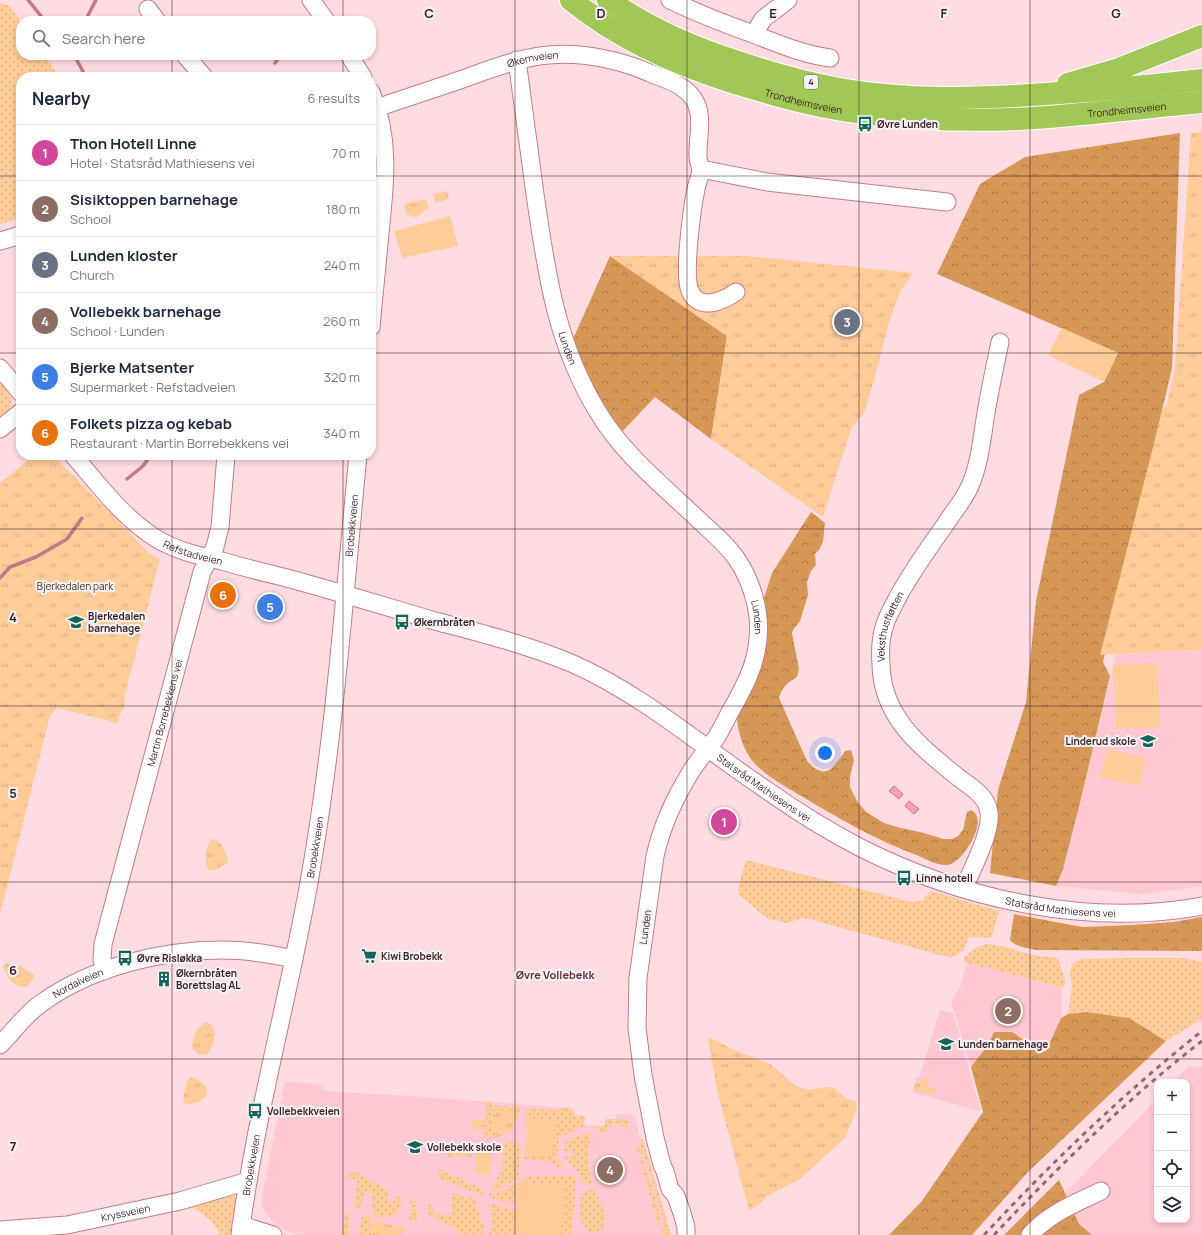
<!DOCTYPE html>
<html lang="en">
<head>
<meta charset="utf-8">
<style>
	:root { --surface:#fff; --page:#f2f2f3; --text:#1f2937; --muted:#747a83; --line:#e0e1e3; --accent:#1a73e8 }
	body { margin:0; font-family:Manrope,sans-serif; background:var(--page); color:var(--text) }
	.controls { position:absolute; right:12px; bottom:12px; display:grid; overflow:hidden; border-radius:8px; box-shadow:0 2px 6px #0003 }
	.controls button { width:36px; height:36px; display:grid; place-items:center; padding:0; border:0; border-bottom:1px solid var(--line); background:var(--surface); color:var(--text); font:20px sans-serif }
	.you { position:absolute; left:825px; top:753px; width:14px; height:14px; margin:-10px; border:3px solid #fff; border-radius:50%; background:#1a73e8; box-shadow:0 0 0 6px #1a73e833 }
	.badge { display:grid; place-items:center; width:26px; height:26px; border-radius:50%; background:var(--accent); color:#fff; font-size:13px; font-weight:700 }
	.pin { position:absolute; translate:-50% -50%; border:2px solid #fff; box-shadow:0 1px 4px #0006 }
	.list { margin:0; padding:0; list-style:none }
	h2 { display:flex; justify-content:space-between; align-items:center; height:52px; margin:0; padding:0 16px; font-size:17px }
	h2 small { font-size:13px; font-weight:400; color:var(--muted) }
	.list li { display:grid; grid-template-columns:26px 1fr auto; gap:12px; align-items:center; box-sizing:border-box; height:56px; padding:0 16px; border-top:1px solid var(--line) }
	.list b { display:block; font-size:15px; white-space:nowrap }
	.list p { margin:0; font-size:13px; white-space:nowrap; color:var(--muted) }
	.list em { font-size:13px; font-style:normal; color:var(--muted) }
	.icon { flex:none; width:22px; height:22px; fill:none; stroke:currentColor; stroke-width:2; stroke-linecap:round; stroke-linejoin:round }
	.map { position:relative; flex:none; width:1202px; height:1235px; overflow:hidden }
	.search { position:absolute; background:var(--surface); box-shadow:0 2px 6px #0003; left:16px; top:16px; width:360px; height:44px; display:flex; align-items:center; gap:10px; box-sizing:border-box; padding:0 14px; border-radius:16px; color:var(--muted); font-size:15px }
	.panel { position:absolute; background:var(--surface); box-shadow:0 2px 6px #0003; left:16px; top:72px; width:360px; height:388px; border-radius:16px }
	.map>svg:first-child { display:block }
	.built { fill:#ffc8d2 }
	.grass { fill:url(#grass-dots) }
	.forest { fill:url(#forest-crowns) }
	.park { fill:url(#park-tufts) }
	.pitch { fill:#ffcc9a }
	.water { fill:#fca0b4; stroke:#c37989 }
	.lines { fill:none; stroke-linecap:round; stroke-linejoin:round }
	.stream { stroke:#c37989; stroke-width:3.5 }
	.minor-casing { stroke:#c67a8b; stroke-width:19 }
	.highway-casing { stroke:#fff; stroke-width:24 }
	.minor { stroke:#fff; stroke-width:17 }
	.highway { stroke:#a1c756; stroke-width:22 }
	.rail { stroke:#8d6d74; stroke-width:3; stroke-dasharray:5 5; stroke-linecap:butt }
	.grid { fill:none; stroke:#3d1e25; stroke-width:1; stroke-opacity:0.55 }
	.labels { text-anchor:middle; stroke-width:4; stroke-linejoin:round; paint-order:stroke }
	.shield { fill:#f3f3f3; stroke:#745e63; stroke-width:1 }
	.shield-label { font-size:9px; font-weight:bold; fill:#3d1e25 }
	.street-label { font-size:10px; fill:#3d1e25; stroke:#f3f3f3 }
	.poi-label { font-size:10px; font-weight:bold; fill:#3d1e25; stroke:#f3f3f3; text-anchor:start }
	.park-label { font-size:10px; fill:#4c3216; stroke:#f3f3f3 }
	.neighbourhood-label { font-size:11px; font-weight:bold; fill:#6c293c; stroke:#f3f3f3 }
	.grid-label { font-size:13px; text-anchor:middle; font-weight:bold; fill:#3d1e25; stroke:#f3f3f3; stroke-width:4; stroke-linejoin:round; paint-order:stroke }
</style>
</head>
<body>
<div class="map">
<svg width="1202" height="1235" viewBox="0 0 1202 1235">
	<defs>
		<pattern id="grass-dots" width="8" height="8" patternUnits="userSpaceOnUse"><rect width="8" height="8" fill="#ffcc9a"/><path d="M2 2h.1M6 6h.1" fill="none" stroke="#dbaf85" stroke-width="1.8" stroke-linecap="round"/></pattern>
		<pattern id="forest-crowns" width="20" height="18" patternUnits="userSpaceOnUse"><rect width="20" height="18" fill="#d79857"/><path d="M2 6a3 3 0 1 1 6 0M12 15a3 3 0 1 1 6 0" fill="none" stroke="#b07b48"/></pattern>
		<pattern id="park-tufts" width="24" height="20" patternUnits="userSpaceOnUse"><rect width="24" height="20" fill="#ffcc9a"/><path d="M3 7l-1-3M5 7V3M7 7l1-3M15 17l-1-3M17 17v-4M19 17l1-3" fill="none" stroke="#dbaf85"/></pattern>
	</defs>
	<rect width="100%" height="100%" fill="#fedce2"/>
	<path class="built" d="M1202 650V886L1143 894 1056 886 1063 869 1079 807 1116 655Z
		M967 962 1062 988 1061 1018 1046 1051 1037 1054 1027 1042 994 1032 988 1045 971 1067 951 1001 960 988Z
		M940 1010 953 1013 981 1111 913 1093 916 1079 920 1076Z
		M1189 1066 1197 1068 1202 1066V1235H1091L1079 1224 1065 1193 1157 1099V1220H1187V1082H1173Z
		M285 1081 323 1085V1091L412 1096 571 1108 574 1112V1115L585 1116 584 1125 604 1126 606 1119H616V1114L635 1115 640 1139H643L648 1159 671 1235H300L288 1232 274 1223 264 1211 262 1203 263 1190Z"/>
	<path class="grass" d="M0 3 10 6 21 22V55H44L59 77H21V218L0 224Z
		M0 381C13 396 17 406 0 420Z
		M746 860 912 902 921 901 931 891 999 911 992 937 987 938 969 937 964 950 951 958 809 919 802 918 787 923 768 919 738 894 739 885Z
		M988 944C1006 945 1022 954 1040 956 1046 957 1052 956 1058 959L1065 979 1064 988 964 962V958C971 951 978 945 988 944Z
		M1124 958H1183L1202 962V1019L1166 1041 1129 1018 1087 1012 1068 1014 1072 986 1070 973 1072 964 1081 959Z
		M486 1102H493V1106L521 1107 518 1116 509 1110 492 1128 498 1137 496 1138 485 1137Z
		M527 1108 560 1110V1108H571L574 1112V1115L585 1116 584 1127 577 1128 576 1131 559 1136 557 1159 566 1168 557 1167 551 1162 525 1159V1155L552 1157 555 1120 524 1117Z
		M606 1119 628 1120 629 1127H624L620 1124 613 1123 606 1132 600 1133 598 1132 600 1126H604Z
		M588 1132C593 1140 587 1149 588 1158 588 1167 590 1174 592 1183L584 1186 578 1171 565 1159V1156H573V1151H564L566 1141Z
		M643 1139 671 1235H661V1232L663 1228 664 1221 644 1155 641 1153H638L636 1146 641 1147 640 1140Z
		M504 1142H516L521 1145 518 1178 499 1190H491L502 1170Z
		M639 1156 641 1157 643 1161C646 1172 665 1220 659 1227Z
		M439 1169 484 1190 482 1195 441 1179 438 1175Z
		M354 1171 388 1190 387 1197 393 1205 396 1195 401 1198 402 1203 395 1216 375 1218 371 1193 365 1191 360 1210 354 1208 358 1180 343 1177Z
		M574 1176 576 1178 572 1235H561L564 1185 523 1182V1177Z
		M518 1182 516 1202 509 1203 490 1197 489 1193H499Z
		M594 1189 596 1196 600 1200 606 1217 603 1223 605 1229 597 1232H588L580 1219 581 1198 585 1191Z
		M233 1193C242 1204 235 1222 233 1235H219C217 1222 203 1215 193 1208L172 1212V1210Z
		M452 1193 474 1199 482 1224 485 1223 482 1235H459V1231L428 1214 427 1203 432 1205 435 1214 450 1215 452 1214Z
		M410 1199H414C416 1205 419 1214 416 1221L408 1219 411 1213Z
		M490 1203 516 1211 514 1235H489L492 1223Z
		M346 1212H349V1235H342Z
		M363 1215H370L371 1235H358Z"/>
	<path class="forest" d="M1180 133 1172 368 1103 662 1110 676 1079 807 1063 869 1056 886 990 873 998 790 1026 702 1036 601 1079 395 1104 382 1118 353 937 274 980 184 1025 157Z
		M610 256 727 336 711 439 655 397 620 434 587 383 573 339Z
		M811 512 825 523C824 528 824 543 821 546 820 549 817 552 815 554L816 565 811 571 807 582 808 595 800 621 793 630 792 633 799 669 797 677C787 683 782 687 779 698L807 761C825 781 833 769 845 751L851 750 854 760 850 777V787L857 801 866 812 884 823 901 828 920 832 944 839H952L958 836 963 830 967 812 971 810C990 818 964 862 948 865 939 866 927 860 919 856 878 841 841 820 803 797 788 788 768 777 756 765 744 753 737 731 737 715L764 619V598L772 573Z
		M1014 914 1082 927 1132 925 1174 922 1202 917V951L1036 950C1028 948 1015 947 1010 940Z
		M1087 1012 1129 1018 1166 1041 1027 1173 972 1235H889L922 1201 983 1112 971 1067 988 1045 994 1032H1012L1027 1042 1038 1054 1046 1051 1061 1018 1068 1014Z
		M1059 1180 1079 1224 1092 1235H1004Z"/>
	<path class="park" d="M1202 132V650L1100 655 1163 408 1167 404 1175 368 1191 133Z
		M447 191 449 199 435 203 433 194Z
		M426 199 429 208 424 211 419 216 413 217 406 214 404 204Z
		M610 256H748L913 273 900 292 889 322 873 384 864 413 851 429 823 517 711 439 727 336Z
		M34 455H53L148 552 160 559 125 695 124 709 121 711 118 723 57 708 50 716 0 915V483Z
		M212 839C221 840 227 853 228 862L226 864 213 871 208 870C204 860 206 849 210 840Z
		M8 963 22 967 34 975C34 979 32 980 30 983 20 995 6 977 3 967L5 964Z
		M205 1022C220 1023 215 1048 206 1055L198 1054 191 1048 196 1030Z
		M708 1038 715 1040 734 1050 770 1064 796 1086 810 1090 827 1087 834 1088 847 1099 855 1101 857 1109 845 1138 800 1179 767 1196 759 1205 749 1210 717 1091Z
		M190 1077C196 1077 208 1085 207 1093 206 1101 191 1105 185 1104L183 1100 187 1082Z
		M920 1078 930 1080 928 1087 936 1089 934 1095 913 1090 915 1083 918 1084Z
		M494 1109 509 1110 518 1116 513 1129 498 1137 492 1128Z
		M473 1120H485L484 1130 472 1129Z
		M447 1146H473L472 1157H447Z
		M371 1221 406 1228 400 1235H372Z"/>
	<path class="pitch" d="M450 216 458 246 402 258 394 231Z
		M1062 328 1118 353 1104 382 1048 355Z
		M1157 663 1160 727 1116 729 1113 665Z
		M1107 749 1146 759 1139 786 1100 777Z
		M527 1118 555 1120 552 1157 525 1155Z
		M476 1149H491L490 1175 475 1174Z
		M518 1182 565 1185 561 1235H514Z"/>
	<path class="water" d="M894 786 903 794 899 799 889 791Z
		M909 801 919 809 914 814 905 806Z"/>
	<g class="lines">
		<path class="stream" d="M28 0 45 21
			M85 21 96 0
			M74 55 86 77
			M275 63 281 55
			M127 479 143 466 151 455
			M0 578 10 567 36 557 67 539 82 518"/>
		<defs>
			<g id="minor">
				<path d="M311 0 326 21"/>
				<path d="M670 0C697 13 725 24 753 34 779 44 802 54 830 58"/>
				<path d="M148 9 157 21"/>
				<path d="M754 34 763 19 788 0"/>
				<path d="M185 55 204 77"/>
				<path d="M349 55 363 77"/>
				<path id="s1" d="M517 60C523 105 529 149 535 194 546 271 556 344 598 412 624 456 666 488 702 523 714 534 727 545 736 558 752 581 761 612 758 639 756 667 742 691 729 714 725 722 721 730 716 738 708 749 699 759 692 770 675 797 662 825 655 856L638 978 637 1028 643 1075 655 1138 662 1165 665 1171 670 1189 676 1196 682 1213 686 1227V1235"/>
				<path d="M371 92C391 139 385 184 380 233 377 265 374 296 371 327"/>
				<path id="s2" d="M371 110C399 100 428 91 457 81 477 74 497 66 517 61 561 48 608 55 650 73 665 79 683 84 693 98 705 114 697 139 698 157 698 161 700 165 701 169 701 175 697 183 696 189 692 209 683 274 690 291 699 312 723 301 736 292"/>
				<path d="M701 169 767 182 947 202"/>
				<path d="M0 241 21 235"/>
				<path d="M0 368 21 393"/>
				<path d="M0 429 21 412"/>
				<path id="s3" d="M73 455C99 485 123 518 157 539 177 551 200 556 222 561 242 567 262 572 283 577 335 591 387 607 439 622 484 634 528 645 571 663 642 694 701 746 765 789 796 811 828 831 861 848 964 900 1088 927 1202 906"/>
				<path id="s4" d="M964 888C972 869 992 832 989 812 987 796 970 786 959 778 921 747 882 718 881 664 880 651 881 636 885 624 889 613 895 603 900 593 914 569 929 547 945 525 953 512 964 500 970 486 980 463 982 437 986 413 990 389 995 366 1000 342"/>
				<path id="s5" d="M106 970 102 960 103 944 202 572 215 547 220 527 226 455"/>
				<path id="s6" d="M0 1045C14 1031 26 1013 43 1002 92 967 162 950 222 950 246 950 271 954 294 959"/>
				<path d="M241 1225 273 1235"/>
				<path id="s7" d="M0 1230 67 1225 180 1201 248 1181"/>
				<path id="s8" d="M240 1235C255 1118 287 1004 308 888 334 745 344 600 358 455"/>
				<path d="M1030 1235C1048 1214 1076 1203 1101 1191"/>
			</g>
			<g id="highway">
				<path id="s9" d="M571 0C619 39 677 65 735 83 775 95 815 107 857 112 919 120 985 122 1048 117 1099 113 1151 107 1202 102"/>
				<path d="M608 0C649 29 693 48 741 63 773 74 806 83 839 89 907 101 977 99 1045 94 1098 91 1150 86 1202 80"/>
				<path d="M1068 84 1119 69 1202 36"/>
			</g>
		</defs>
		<use href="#minor" class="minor-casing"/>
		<use href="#highway" class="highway-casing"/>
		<use href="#minor" class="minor"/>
		<use href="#highway" class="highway"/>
		<path class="rail" d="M984 1235C1052 1162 1124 1093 1202 1031
			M994 1235C1059 1166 1127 1099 1202 1041"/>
	</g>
	<path class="grid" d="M172 0V21M343 0V21M515 0V1235M687 0V1235M859 0V1235M1030 0V1235M172 55V77M343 55V77M0 176H21M371 176H1202M0 353H21M371 353H1202M172 455V1235M343 455V1235M0 529H1202M0 706H1202M0 882H1202M0 1059H1202"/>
	<defs>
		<symbol id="bus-bare" viewBox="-9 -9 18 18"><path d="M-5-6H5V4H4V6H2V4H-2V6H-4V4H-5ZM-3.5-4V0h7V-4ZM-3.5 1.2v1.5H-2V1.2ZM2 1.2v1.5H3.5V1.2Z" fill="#16635b" stroke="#f3f3f3" stroke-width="2.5" paint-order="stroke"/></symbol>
		<symbol id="school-bare" viewBox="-9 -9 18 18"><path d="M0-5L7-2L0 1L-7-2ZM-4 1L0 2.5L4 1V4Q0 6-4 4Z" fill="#16635b" stroke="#f3f3f3" stroke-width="2.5" paint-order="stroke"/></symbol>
		<symbol id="supermarket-bare" viewBox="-9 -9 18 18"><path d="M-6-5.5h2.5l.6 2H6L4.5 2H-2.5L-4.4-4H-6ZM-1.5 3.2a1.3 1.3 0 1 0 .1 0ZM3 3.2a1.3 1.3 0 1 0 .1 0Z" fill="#16635b" stroke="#f3f3f3" stroke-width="2.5" paint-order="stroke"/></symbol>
		<symbol id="building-bare" viewBox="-9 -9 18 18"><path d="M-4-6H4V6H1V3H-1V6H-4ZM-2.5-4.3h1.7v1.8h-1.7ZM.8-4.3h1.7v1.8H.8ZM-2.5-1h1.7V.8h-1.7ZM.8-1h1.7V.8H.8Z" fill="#16635b" stroke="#f3f3f3" stroke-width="2.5" paint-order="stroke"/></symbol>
	</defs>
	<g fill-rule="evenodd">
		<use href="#bus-bare" x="854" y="113" width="22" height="22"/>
		<use href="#school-bare" x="65" y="611" width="22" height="22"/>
		<use href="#bus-bare" x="391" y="611" width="22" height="22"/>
		<use href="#school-bare" x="1137" y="730" width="22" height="22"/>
		<use href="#bus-bare" x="893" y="867" width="22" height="22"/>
		<use href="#supermarket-bare" x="358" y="945" width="22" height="22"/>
		<use href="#bus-bare" x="114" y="947" width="22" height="22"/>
		<use href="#building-bare" x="153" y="968" width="22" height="22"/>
		<use href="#school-bare" x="935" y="1033" width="22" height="22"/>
		<use href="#bus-bare" x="244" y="1100" width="22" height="22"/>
		<use href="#school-bare" x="404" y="1136" width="22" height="22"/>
	</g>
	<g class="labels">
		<rect class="shield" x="804" y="75" width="14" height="14" rx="3"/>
		<g class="shield-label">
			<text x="811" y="85">4</text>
		</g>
		<g class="street-label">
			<text dy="4" stroke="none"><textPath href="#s2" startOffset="170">Økernveien</textPath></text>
			<text dy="4" stroke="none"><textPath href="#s9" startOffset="256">Trondheimsveien</textPath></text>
			<text dy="4" stroke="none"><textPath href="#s9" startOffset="581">Trondheimsveien</textPath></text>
			<text dy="4" stroke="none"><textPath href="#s1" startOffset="293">Lunden</textPath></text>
			<text dy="4" stroke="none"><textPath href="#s8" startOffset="719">Brobekkveien</textPath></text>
			<text dy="4" stroke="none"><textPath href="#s3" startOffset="158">Refstadveien</textPath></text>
			<text dy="4" stroke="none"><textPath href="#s1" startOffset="629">Lunden</textPath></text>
			<text dy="4" stroke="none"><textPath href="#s4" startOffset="310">Veksthusfløtten</textPath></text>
			<text dy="4" stroke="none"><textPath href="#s5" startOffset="266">Martin Borrebekkens vei</textPath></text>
			<text dy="4" stroke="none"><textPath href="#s3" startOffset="782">Statsråd Mathiesens vei</textPath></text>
			<text dy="4" stroke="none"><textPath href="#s8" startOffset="395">Brobekkveien</textPath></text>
			<text dy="4" stroke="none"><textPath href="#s3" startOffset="1106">Statsråd Mathiesens vei</textPath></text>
			<text transform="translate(645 927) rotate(-82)" y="4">Lunden</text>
			<text dy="4" stroke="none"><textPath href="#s6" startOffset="101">Nordalveien</textPath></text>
			<text dy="4" stroke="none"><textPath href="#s8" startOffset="71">Brobekkveien</textPath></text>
			<text dy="4" stroke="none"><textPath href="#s7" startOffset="127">Kryssveien</textPath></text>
		</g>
		<g class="poi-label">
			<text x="877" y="128">Øvre Lunden</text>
			<text x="88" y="620">Bjerkedalen<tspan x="88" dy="12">barnehage</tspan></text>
			<text x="414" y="626">Økernbråten</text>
			<text x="1136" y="745" text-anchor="end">Linderud skole</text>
			<text x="916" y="882">Linne hotell</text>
			<text x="381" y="960">Kiwi Brobekk</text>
			<text x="137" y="962">Øvre Risløkka</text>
			<text x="176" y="977">Økernbråten<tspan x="176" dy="12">Borettslag AL</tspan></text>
			<text x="958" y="1048">Lunden barnehage</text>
			<text x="267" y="1115">Vollebekkveien</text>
			<text x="427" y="1151">Vollebekk skole</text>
		</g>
		<g class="park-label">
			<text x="75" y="590">Bjerkedalen park</text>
		</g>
		<g class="neighbourhood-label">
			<text x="555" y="979">Øvre Vollebekk</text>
		</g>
	</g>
	<g class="grid-label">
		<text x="429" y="18">C</text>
		<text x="601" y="18">D</text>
		<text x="773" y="18">E</text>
		<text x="944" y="18">F</text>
		<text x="1116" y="18">G</text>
		<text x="13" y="622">4</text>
		<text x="13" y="798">5</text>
		<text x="13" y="975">6</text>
		<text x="13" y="1151">7</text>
	</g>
</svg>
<div class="controls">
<button>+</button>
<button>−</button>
<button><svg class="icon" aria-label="locate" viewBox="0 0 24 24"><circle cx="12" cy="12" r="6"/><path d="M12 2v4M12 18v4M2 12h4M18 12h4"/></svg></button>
<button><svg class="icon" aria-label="layers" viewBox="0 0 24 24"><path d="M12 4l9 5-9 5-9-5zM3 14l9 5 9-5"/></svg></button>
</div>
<div class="you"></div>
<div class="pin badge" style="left:724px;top:822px;background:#d1479c">1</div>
<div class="pin badge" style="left:1008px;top:1011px;background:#8d6e63">2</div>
<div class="pin badge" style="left:847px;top:322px;background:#6b7280">3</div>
<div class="pin badge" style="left:610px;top:1170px;background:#8d6e63">4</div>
<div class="pin badge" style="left:270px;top:607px;background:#3f7fe0">5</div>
<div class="pin badge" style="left:223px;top:595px;background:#e8710a">6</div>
<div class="search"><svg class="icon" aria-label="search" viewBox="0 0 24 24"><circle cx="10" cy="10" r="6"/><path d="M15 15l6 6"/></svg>Search here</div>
<section class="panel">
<h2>Nearby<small>6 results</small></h2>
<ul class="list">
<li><span class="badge" style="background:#d1479c">1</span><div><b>Thon Hotell Linne</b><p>Hotel · Statsråd Mathiesens vei</p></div><em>70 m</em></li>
<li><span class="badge" style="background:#8d6e63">2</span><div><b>Sisiktoppen barnehage</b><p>School</p></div><em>180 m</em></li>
<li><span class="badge" style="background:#6b7280">3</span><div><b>Lunden kloster</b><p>Church</p></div><em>240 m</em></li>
<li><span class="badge" style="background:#8d6e63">4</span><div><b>Vollebekk barnehage</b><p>School · Lunden</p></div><em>260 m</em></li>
<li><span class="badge" style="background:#3f7fe0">5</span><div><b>Bjerke Matsenter</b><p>Supermarket · Refstadveien</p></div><em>320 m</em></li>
<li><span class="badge" style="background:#e8710a">6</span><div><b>Folkets pizza og kebab</b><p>Restaurant · Martin Borrebekkens vei</p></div><em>340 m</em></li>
</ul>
</section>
</div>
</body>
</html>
